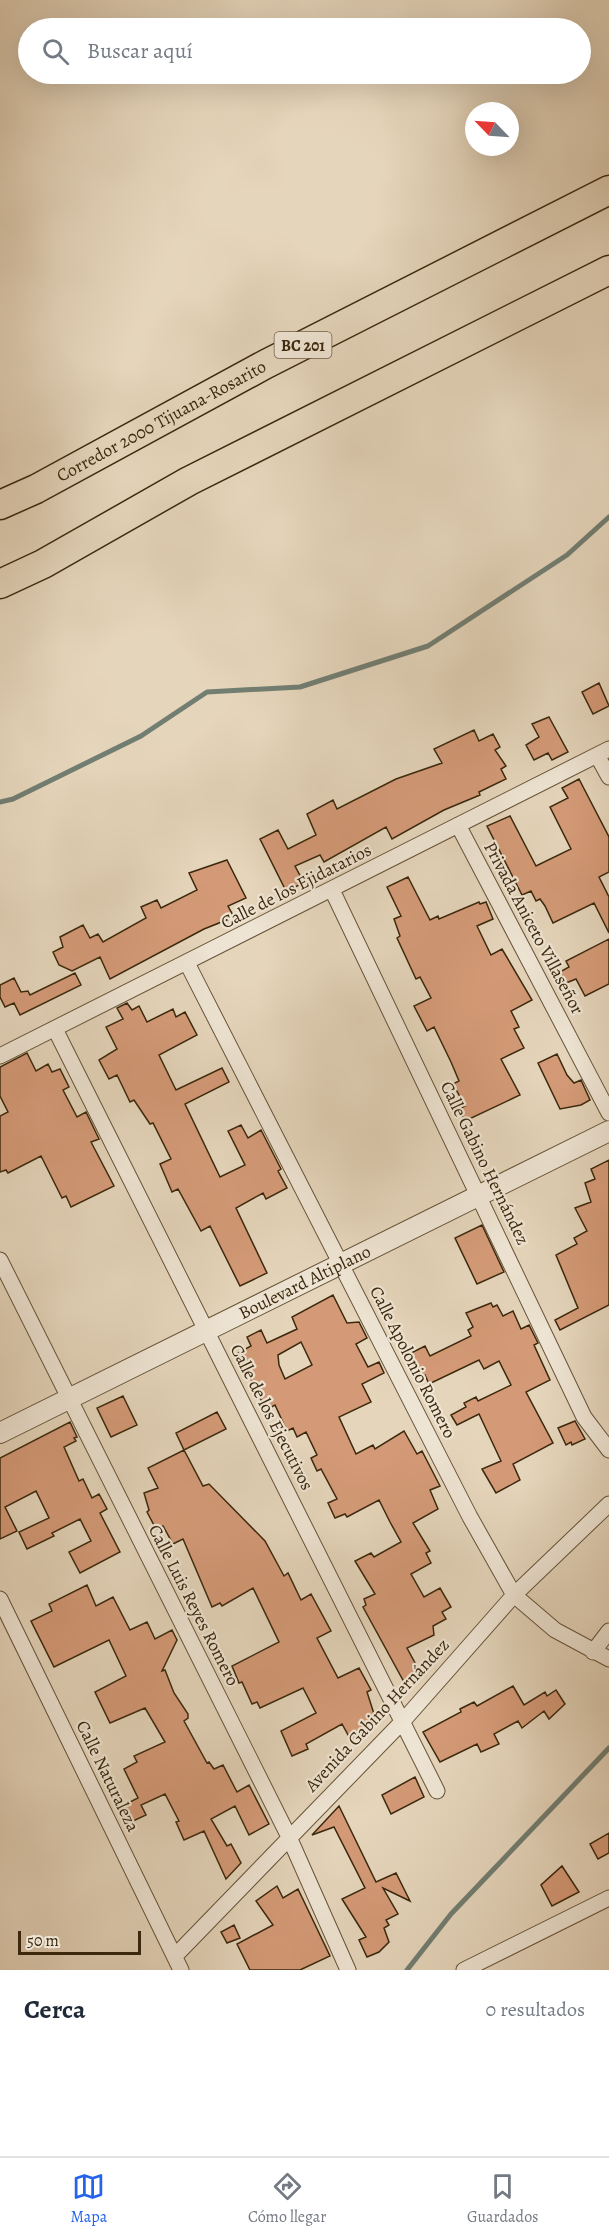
<!DOCTYPE html>
<html lang="es">
<head>
<meta charset="utf-8">
<style>
	:root { --surface:#fff; --page:#f2f2f3; --text:#1f2937; --muted:#747a83; --line:#e0e1e3; --accent:#2563eb }
	body { margin:0; font-family:Alegreya,serif; background:var(--page); color:var(--text) }
	.compass { position:absolute; left:465px; top:102px; width:54px; height:54px; border-radius:50%; background:var(--surface); box-shadow:0 6px 24px #0002; rotate:295deg }
	.scale { position:absolute; left:18px; bottom:15px; width:123px; box-sizing:border-box; padding-left:6px; border:3px solid #3b280d; border-top:0; font-size:16px; line-height:21px; white-space:nowrap; color:#3b280d; -webkit-text-stroke:4px #eee4d3; paint-order:stroke }
	.list { margin:0; padding:0; list-style:none }
	h2 { display:flex; justify-content:space-between; align-items:center; height:78px; margin:0; padding:0 24px; font-size:26px }
	h2 small { font-size:20px; font-weight:400; color:var(--muted) }
	.icon { flex:none; width:33px; height:33px; fill:none; stroke:currentColor; stroke-width:2; stroke-linecap:round; stroke-linejoin:round }
	.map { position:relative; flex:none; width:609px; height:1970px; overflow:hidden }
	.search { position:absolute; background:var(--surface); box-shadow:0 6px 24px #0002; left:18px; right:18px; top:18px; height:66px; display:flex; align-items:center; gap:15px; box-sizing:border-box; padding:0 21px; border-radius:33px; color:var(--muted); font-size:22px }
	.sheet { height:186px; background:var(--surface) }
	nav { display:flex; justify-content:space-around; align-items:center; box-sizing:border-box; height:84px; border-top:2px solid var(--line); background:var(--surface); font-size:16px; color:var(--muted) }
	nav a { display:grid; justify-items:center; gap:3px }
	nav .on { color:var(--accent) }
	.map>svg:first-child { display:block }
	.lines { fill:none; stroke-linecap:round; stroke-linejoin:round }
	.stream { stroke:#727e72; stroke-width:5 }
	.building { fill:#d49a77; stroke:#3b280d; stroke-width:1.5; fill-rule:evenodd }
	.minor-casing { stroke:#665338; stroke-width:17 }
	.tertiary-casing { stroke:#665338; stroke-width:22 }
	.motorway-casing { stroke:#3b280d; stroke-width:31 }
	.minor { stroke:#eee4d3; stroke-width:15 }
	.tertiary { stroke:#eee4d3; stroke-width:20 }
	.motorway { stroke:#e5d5bb; stroke-width:28 }
	.labels { text-anchor:middle; stroke-width:4.5; stroke-linejoin:round; paint-order:stroke }
	.shield { fill:#eee4d3; stroke:#716048; stroke-width:1.5 }
	.shield-label { font-size:16px; font-weight:bold; fill:#3b280d }
	.street-label { font-size:18px; fill:#3b280d; stroke:#eee4d3 }
</style>
</head>
<body>
<div class="map">
<svg width="609" height="1970" viewBox="0 0 609 1970">
	<rect width="100%" height="100%" fill="#e5d5bb"/>
	<filter id="stains"><feTurbulence type="fractalNoise" baseFrequency=".00333" numOctaves="4"/><feColorMatrix values="0 0 0 0 .2 0 0 0 0 .09 0 0 0 0 .02 0 0 0 .5 -.17"/></filter>
	<radialGradient id="worn" r=".72"><stop offset=".6" stop-color="#630" stop-opacity="0"/><stop offset="1" stop-color="#630" stop-opacity=".3"/></radialGradient>
	<g class="lines">
		<path class="stream" d="M0 802 13 799 141 736 207 692 300 687 428 646 567 555 609 517
			M407 1970 451 1914 609 1748"/>
	</g>
	<path class="building" d="M599 683 609 706 593 714 582 692Z
		M549 717 568 752 552 760 548 753 534 760 526 745 539 737 532 724Z
		M474 730 479 741 493 734 500 747 495 750 506 766 501 769 506 779 479 792 480 795 444 810 392 839 386 827 324 862 320 855 295 866 304 883 286 891 260 839 278 830 288 849 316 835 307 814 333 800 337 809 396 779 442 763 434 749Z
		M579 779 609 837V872L599 877 609 897V933L594 903 553 923 545 906 540 899 536 901 531 891 522 895 487 826 510 816 536 866 571 849 550 807 568 798 562 788Z
		M227 860 246 898 228 906 234 917 204 929 110 979 100 957 72 971 59 965 53 952 63 947 60 937 83 925 90 938 98 934 103 942 146 918 141 907 157 900 161 908 197 890 189 873Z
		M408 877 430 920 438 916 439 919 479 902 480 904 486 902 493 919 477 926 491 955 502 949 532 1000 511 1011 519 1027 514 1029 524 1048 501 1059 520 1095 465 1121 459 1109 465 1106 453 1084 459 1081 451 1062 434 1027 427 1031 414 1006 431 998 420 977 416 979 397 938 400 936 394 919 401 916 387 887Z
		M609 939V984L585 996 576 979 566 983 560 972 569 967 566 961Z
		M75 973 81 985 20 1015 14 1003 5 1007 0 997V985L14 978 21 992 28 991 30 995Z
		M127 1003 132 1010 139 1006 147 1022 173 1009 176 1017 185 1012 197 1035 159 1055 176 1090 222 1068 229 1082 185 1104 220 1177 245 1165 228 1131 241 1125 248 1138 261 1130 281 1169 278 1171 287 1188 266 1199 263 1193 236 1208 267 1273 240 1286 210 1226 201 1231 178 1189 172 1192 160 1164 171 1159 153 1123 150 1124 134 1100 130 1102 117 1075 109 1079 99 1060 117 1049 106 1027 123 1019 117 1008Z
		M27 1053 36 1071 48 1064 52 1072 60 1069 69 1087 63 1090 77 1117 86 1112 99 1139 91 1142 114 1186 71 1207 66 1196 62 1198 41 1156 8 1173 6 1170 0 1172V1116L8 1112 0 1096V1067Z
		M557 1054 567 1075 574 1083 581 1080 590 1100 581 1105 560 1109 538 1063Z
		M609 1160V1305L560 1330 555 1320 578 1308 556 1255 577 1244 574 1238 587 1231 575 1208 591 1202 585 1183 595 1179 591 1169Z
		M482 1225 504 1272 477 1284 455 1238Z
		M333 1295 347 1323 359 1322 367 1338 356 1344 368 1367 379 1362 384 1373 362 1384 371 1402 339 1417 356 1454 373 1445 375 1449 404 1431 417 1454 422 1451 440 1486 430 1490 438 1509 413 1523 430 1551 426 1553 431 1563 411 1574 424 1597 440 1588 451 1607 442 1612 446 1619 433 1626 434 1635 407 1648 420 1672 404 1682 363 1607 366 1605 364 1599 375 1594 355 1561 371 1553 374 1557 401 1542 390 1522 379 1500 347 1517 345 1514 335 1518 328 1503 337 1499 321 1469 317 1471 311 1458 317 1455 306 1432 297 1437 293 1428 287 1431 275 1405 266 1410 238 1353 251 1346 247 1337 261 1330 267 1343 297 1329 292 1317ZM301 1342 312 1365 285 1379 279 1365 278 1355Z
		M491 1303 493 1307 497 1305 503 1316 513 1311 521 1329 529 1325 538 1343 534 1345 550 1380 526 1392 553 1443 513 1464 520 1480 496 1493 482 1469 501 1461 479 1414 457 1425 451 1415 466 1407 464 1403 476 1397 478 1401 511 1385 499 1361 484 1369 479 1360 429 1384 425 1375 420 1378 409 1354 425 1346 430 1356 471 1336 468 1330 473 1327 466 1313Z
		M123 1396 137 1425 111 1437 97 1408Z
		M217 1412 226 1429 184 1450 176 1433Z
		M575 1421 585 1439 572 1445 571 1442 566 1445 558 1428Z
		M70 1422 77 1437 74 1438 76 1441 64 1447 79 1481 83 1479 92 1498 99 1494 107 1509 100 1513 120 1552 80 1573 69 1552 91 1541 80 1519 52 1533 54 1536 27 1549 19 1532 49 1518 36 1491 5 1507 17 1531 0 1539V1458Z
		M184 1450 203 1486 209 1484 265 1541 284 1576 288 1573 301 1600 311 1594 331 1631 317 1638 338 1678 359 1668 371 1690 367 1692 375 1717 364 1724 366 1727 352 1742 342 1724 306 1744 308 1749 292 1756 281 1731 316 1713 303 1688 260 1708 257 1702 252 1704 242 1682 239 1683 232 1666 279 1642 253 1588 222 1606 220 1603 212 1607 183 1539 173 1544 163 1526 156 1529 147 1512 149 1510 144 1493 158 1488 148 1468Z
		M87 1585 96 1606 113 1597 130 1630 147 1622 155 1639 172 1630 177 1640 162 1671 165 1670 174 1693 188 1714V1718L184 1721 207 1763 209 1762 214 1769 223 1765 237 1792 249 1785 269 1824 249 1835 235 1806 211 1819 227 1846 231 1844 241 1863 226 1879 204 1831 184 1840 176 1822 179 1821 165 1794 141 1805 146 1815 131 1822 122 1806 138 1798 124 1769 137 1762 134 1756 165 1742 145 1708 110 1723 95 1692 126 1676 109 1640 54 1667 31 1621 52 1611 49 1604Z
		M513 1686 524 1705 545 1692 547 1696 556 1690 565 1704 549 1719 544 1711 522 1728 518 1721 494 1734 499 1744 481 1752 477 1744 440 1762 423 1732 461 1712 460 1709 474 1702 477 1706Z
		M415 1777 424 1797 391 1814 382 1795Z
		M339 1806 376 1882 396 1873 410 1901 383 1888 398 1914 386 1920 389 1925 384 1928 389 1942 379 1952 367 1957 359 1940 366 1937 342 1899 365 1888 334 1827 312 1835Z
		M609 1833V1853L598 1859 590 1844Z
		M562 1866 579 1892 552 1906 541 1885Z
		M277 1886 283 1898 298 1889 330 1956 300 1970H250L237 1944 273 1925 256 1901Z
		M234 1925 240 1938 227 1943 221 1932Z"/>
	<g class="lines">
		<defs>
			<path id="minor" d="M597 755 609 777
				M458 825 609 1113
				M332 890 584 1417 609 1450
				M187 963 470 1517 514 1595 555 1630 609 1659
				M55 1029 437 1791
				M0 1056 609 749
				M0 1260 289 1837 348 1970
				M0 1599 181 1970
				M593 1652 609 1631
				M175 1956 403 1721 514 1595 609 1504
				M464 1970 609 1898"/>
			<g id="tertiary">
				<path id="s1" d="M0 1433 609 1131"/>
			</g>
			<g id="motorway">
				<path id="s2" d="M0 505 36 489 266 364 609 190"/>
				<path d="M0 584 43 564 189 481 609 270"/>
			</g>
		</defs>
		<use href="#minor" class="minor-casing"/>
		<use href="#tertiary" class="tertiary-casing"/>
		<use href="#motorway" class="motorway-casing"/>
		<use href="#minor" class="minor"/>
		<use href="#tertiary" class="tertiary"/>
		<use href="#motorway" class="motorway"/>
	</g>
	<g class="labels">
		<rect class="shield" x="274.5" y="332" width="57" height="26" rx="4.5"/>
		<g class="shield-label">
			<text x="303" y="351">BC 201</text>
		</g>
		<g class="street-label">
			<text dy="6" stroke="none"><textPath href="#s2" startOffset="182">Corredor 2000 Tijuana-Rosarito</textPath></text>
			<text transform="translate(296 886) rotate(-27)" y="6">Calle de los Ejidatarios</text>
			<text transform="translate(534 928) rotate(62)" y="6">Privada Aniceto Villaseñor</text>
			<text transform="translate(485 1163) rotate(64)" y="6">Calle Gabino Hernández</text>
			<text dy="6" stroke="none"><textPath href="#s1" startOffset="340">Boulevard Altiplano</textPath></text>
			<text transform="translate(413 1362) rotate(63)" y="6">Calle Apolonio Romero</text>
			<text transform="translate(272 1417) rotate(63)" y="6">Calle de los Ejecutivos</text>
			<text transform="translate(194 1605) rotate(63)" y="6">Calle Luis Reyes Romero</text>
			<text transform="translate(377 1715) rotate(-47)" y="6">Avenida Gabino Hernández</text>
			<text transform="translate(108 1776) rotate(64)" y="6">Calle Naturaleza</text>
		</g>
	</g>
	<rect width="100%" height="100%" filter="url(#stains)"/>
	<rect width="100%" height="100%" fill="url(#worn)"/>
</svg>
<svg class="compass" viewBox="-18 -18 36 36"><path d="M0-13l5 13h-10z" fill="#e53935"/><path d="M0 13l5-13h-10z" fill="#747a83"/></svg>
<div class="scale">50 m</div>
<div class="search"><svg class="icon" aria-label="search" viewBox="0 0 24 24"><circle cx="10" cy="10" r="6"/><path d="M15 15l6 6"/></svg>Buscar aquí</div>
</div>
<section class="sheet">
<h2>Cerca<small>0 resultados</small></h2>
<ul class="list">
</ul>
</section>
<nav>
<a class="on"><svg class="icon" aria-label="map" viewBox="0 0 24 24"><path d="M3 6l6-2 6 2 6-2v14l-6 2-6-2-6 2zM9 4v14M15 6v14"/></svg>Mapa</a>
<a><svg class="icon" aria-label="directions" viewBox="0 0 24 24"><path d="M12 3l9 9-9 9-9-9zM9 14v-3h6M13 9l2 2-2 2"/></svg>Cómo llegar</a>
<a><svg class="icon" aria-label="saved" viewBox="0 0 24 24"><path d="M7 4h10v16l-5-4-5 4z"/></svg>Guardados</a>
</nav>
</body>
</html>
